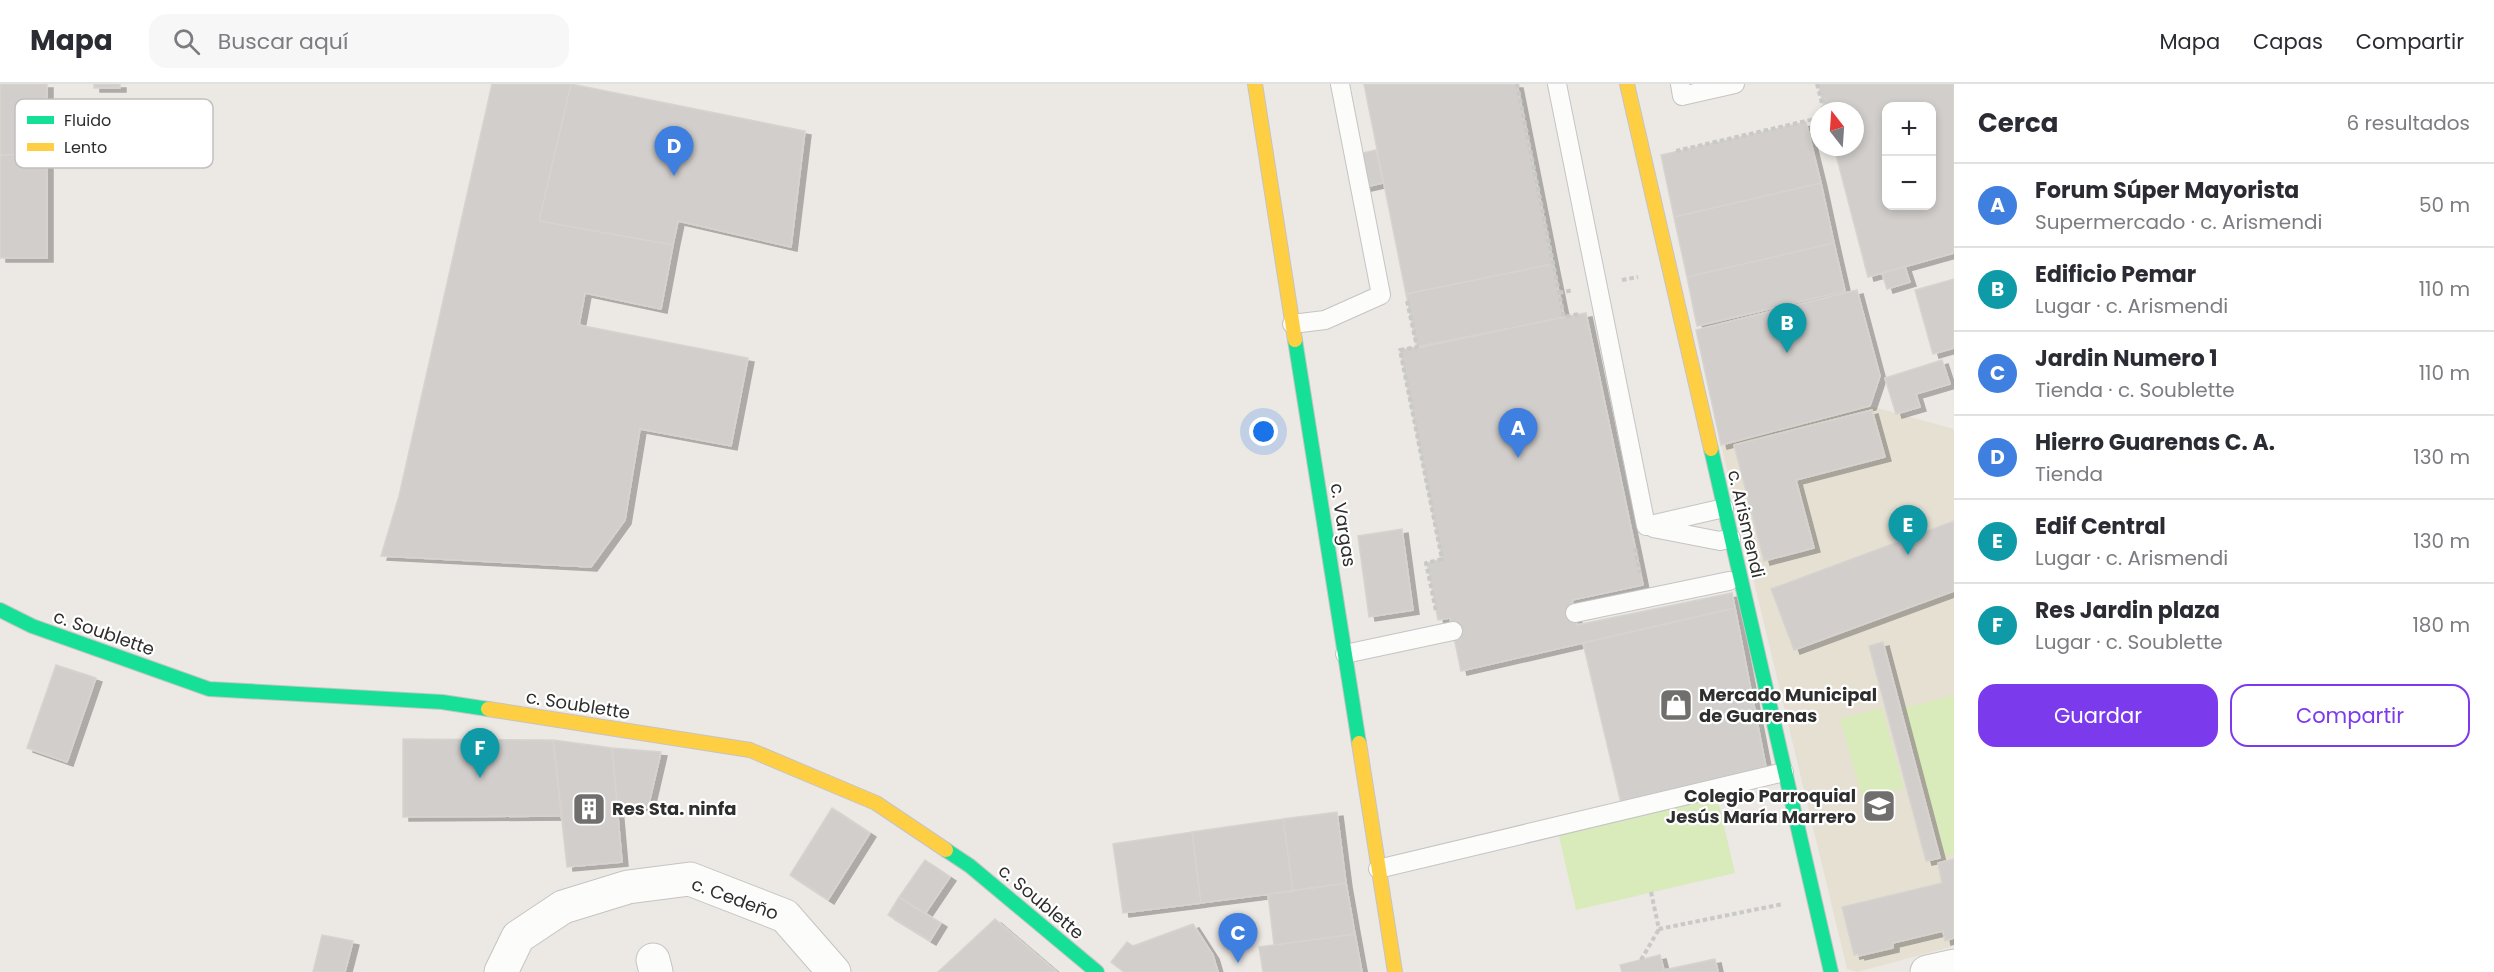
<!DOCTYPE html>
<html lang="es">
<head>
<meta charset="utf-8">
<style>
	:root { --surface:#fff; --page:#f7f7f7; --text:#2b2b33; --muted:#7c7c81; --line:#e1e1e2; --accent:#7c3aed }
	body { margin:0; font-family:Poppins,sans-serif; background:var(--page); color:var(--text) }
	.controls { position:absolute; right:18px; top:18px; display:grid; overflow:hidden; border-radius:12px; box-shadow:0 3px 9px #0003 }
	.controls button { width:54px; height:54px; display:grid; place-items:center; padding:0; border:0; border-bottom:2px solid var(--line); background:var(--surface); color:var(--text); font:30px sans-serif }
	.compass { position:absolute; left:1810px; top:18px; width:54px; height:54px; border-radius:50%; background:var(--surface); box-shadow:0 3px 9px #0003; rotate:343deg }
	.you { position:absolute; left:1264px; top:348px; width:21px; height:21px; margin:-15px; border:4px solid #fff; border-radius:50%; background:#1a73e8; box-shadow:0 0 0 9px #1a73e833 }
	.badge { display:grid; place-items:center; width:39px; height:39px; border-radius:50%; background:var(--accent); color:#fff; font-size:20px; font-weight:700 }
	.pin { position:absolute; translate:-50% -50px; filter:drop-shadow(0 2px 3px #0008) }
	.pin::after { content:''; position:absolute; top:32px; width:21px; height:18px; background:inherit; clip-path:polygon(0 0,100% 0,50% 100%) }
	.list { margin:0; padding:0; list-style:none }
	h2 { display:flex; justify-content:space-between; align-items:center; height:78px; margin:0; padding:0 24px; font-size:26px }
	h2 small { font-size:20px; font-weight:400; color:var(--muted) }
	.list li { display:grid; grid-template-columns:39px 1fr auto; gap:18px; align-items:center; box-sizing:border-box; height:84px; padding:0 24px; border-top:2px solid var(--line) }
	.list b { display:block; font-size:22px; white-space:nowrap }
	.list p { margin:0; font-size:20px; white-space:nowrap; color:var(--muted) }
	.list em { font-size:20px; font-style:normal; color:var(--muted) }
	.actions { display:flex; gap:12px; padding:18px 24px }
	.actions a { flex:1; padding:14px 0; border:2px solid var(--accent); border-radius:18px; text-align:center; font-size:21px; color:var(--accent) }
	.actions .main { background:var(--accent); color:#fff }
	.icon { flex:none; width:33px; height:33px; fill:none; stroke:currentColor; stroke-width:2; stroke-linecap:round; stroke-linejoin:round }
	.map { position:relative; flex:none; width:1954px; height:888px; overflow:hidden }
	header { display:flex; align-items:center; gap:36px; box-sizing:border-box; height:84px; padding:0 30px; background:var(--surface); border-bottom:2px solid var(--line) }
	header strong { font-size:28px }
	nav { display:flex; gap:33px; margin-inline-start:auto; font-size:21px }
	.search { width:420px; height:54px; background:var(--page); display:flex; align-items:center; gap:15px; box-sizing:border-box; padding:0 21px; border-radius:18px; color:var(--muted); font-size:22px }
	main { display:flex }
	aside { flex:1; background:var(--surface) }
	.map>svg:first-child { display:block }
	.education { fill:#e6e0d3 }
	.pitch { fill:#d9eabb }
	.building { fill:#d1cecb; stroke:#d7d4d0; stroke-width:1.5; fill-rule:evenodd; filter:url(#shadow) }
	.lines { fill:none; stroke-linecap:round; stroke-linejoin:round }
	.lane-casing { stroke:#c5c4c5; stroke-width:20 }
	.street-casing { stroke:#c5c4c5; stroke-width:35 }
	.fast-casing { stroke:#c5c4c5; stroke-width:16 }
	.slow-casing { stroke:#c5c4c5; stroke-width:16 }
	.path { stroke:#c9c9c8; stroke-width:4; stroke-dasharray:4.5 3; stroke-linecap:butt }
	.lane { stroke:#fcfcfb; stroke-width:18 }
	.street { stroke:#fcfcfb; stroke-width:33 }
	.fast { stroke:#16e098; stroke-width:14 }
	.slow { stroke:#ffcf43; stroke-width:14 }
	.labels { text-anchor:middle; stroke-width:4.5; stroke-linejoin:round; paint-order:stroke }
	.street-label { font-size:18px; fill:#2e2e2e; stroke:#fff }
	.poi-label { font-size:18px; font-weight:bold; fill:#2e2e2e; stroke:#fff; text-anchor:start }
	.key { fill:#fff; stroke:#c0c0c0; stroke-width:1.5 }
	.key-label { font-size:16px; fill:#2e2e2e }
</style>
</head>
<body>
<header>
<strong>Mapa</strong>
<div class="search"><svg class="icon" aria-label="search" viewBox="0 0 24 24"><circle cx="10" cy="10" r="6"/><path d="M15 15l6 6"/></svg>Buscar aquí</div>
<nav><a>Mapa</a><a>Capas</a><a>Compartir</a></nav>
</header>
<main>
<div class="map">
<svg width="1954" height="888" viewBox="0 0 1954 888">
	<defs>
		<filter id="shadow"><feDropShadow dx="6" dy="4" stdDeviation="0" flood-color="#0004"/></filter>
	</defs>
	<rect width="100%" height="100%" fill="#ece8e4"/>
	<path class="education" d="M1870 322 1954 345V862L1857 888 1847 885 1721 361Z"/>
	<path class="pitch" d="M1954 611V770L1945 772 1905 624Z
		M1882 624 1904 704 1863 716 1840 635Z
		M1717 712 1735 789 1576 826 1558 748Z"/>
	<path class="building" d="M0 0H47V70L0 71Z
		M94 0H120V4H94Z
		M492 0H571L539 137 673 161 661 225 585 209 579 241 748 274 731 362 640 345 625 436 591 483 381 472 399 412Z
		M571 0 805 47 791 163 678 137 673 161 539 137Z
		M1364 0H1517L1553 180 1406 210Z
		M1818 0H1954V169L1868 193 1834 63H1855V27H1825ZM1886 22H1932V122H1886Z
		M1806 38 1821 99 1674 133 1661 71Z
		M1376 66 1383 99 1365 103 1359 70Z
		M47 70V174H0V71Z
		M1821 99 1834 159 1687 193 1674 133Z
		M1834 159 1845 207 1697 242 1687 193Z
		M1553 180 1564 233 1417 264 1406 210Z
		M1905 183 1910 198 1887 205 1882 189Z
		M1954 195V264L1933 270 1915 206Z
		M1857 206 1880 292 1870 322 1721 361 1696 246Z
		M1586 229 1643 501 1572 516 1577 541 1732 509 1735 524 1461 587 1450 534 1438 536 1427 479 1442 475 1400 266Z
		M1942 276 1950 300 1916 310 1920 323 1896 330 1885 294Z
		M1872 326 1885 373 1796 396 1814 464 1764 477 1734 361Z
		M1954 437V507L1794 566 1771 505Z
		M1402 445 1413 526 1369 533 1358 452Z
		M1735 524 1766 683 1621 719 1583 559Z
		M1883 558 1940 774 1926 777 1869 562Z
		M56 581 96 594 67 678 27 664Z
		M403 655 553 656 562 732 403 733Z
		M553 656 612 664 622 778 567 783Z
		M612 664 661 668 648 724 617 718Z
		M832 724 870 749 828 816 790 791Z
		M1337 728 1346 799 1293 807 1283 735Z
		M1283 735 1293 807 1201 819 1192 748Z
		M1192 748 1201 819 1123 829 1113 760Z
		M1954 775V854L1945 857 1943 847 1893 859V864L1859 872 1858 870 1854 871 1842 823 1942 799 1938 779Z
		M925 776 950 793 925 830 899 813Z
		M1346 799 1355 850 1274 861 1268 810Z
		M899 813 941 839 930 857 888 831Z
		M995 835 1057 888H938Z
		M1193 840 1213 871 1218 888H1124L1111 878 1127 858 1133 862Z
		M1355 850 1362 888H1263L1259 863Z
		M322 851 353 857 345 888H313Z
		M1660 871 1664 886 1715 875 1718 888H1622L1620 881Z"/>
	<g class="lines">
		<defs>
			<path id="lane" d="M1557 0 1646 442 1724 424
				M1680 0 1682 12 1735 0
				M1292 240 1325 236 1381 211 1340 0
				M1653 444 1720 457 1731 454
				M1575 529 1729 497
				M1345 570 1453 547
				M1378 785 1784 688"/>
			<path id="street" d="M653 876 656 888
				M501 888 518 853 563 823 628 803 690 795 785 832 834 888
				M1927 888 1954 882"/>
			<path id="fast" d="M1295 256 1359 659
				M1711 365 1831 888
				M0 526 32 542 209 605 442 618 488 625
				M946 766 970 782 1097 888"/>
			<path id="slow" d="M1255 0 1295 256
				M1627 0 1711 365
				M488 625 750 666 876 719 946 766
				M1359 659 1395 888"/>
		</defs>
		<use href="#lane" class="lane-casing"/>
		<use href="#street" class="street-casing"/>
		<use href="#fast" class="fast-casing"/>
		<use href="#slow" class="slow-casing"/>
		<path class="path" d="M1517 0 1564 233 1579 230
			M1817 0 1824 27
			M1676 67 1819 34
			M1622 196 1638 193
			M1559 209 1573 206
			M1407 217 1417 263 1400 266 1442 475 1426 479 1436 527
			M1635 464 1640 489
			M1651 808 1659 845 1783 820
			M1641 876 1659 845"/>
		<use href="#lane" class="lane"/>
		<use href="#street" class="street"/>
		<use href="#fast" class="fast"/>
		<use href="#slow" class="slow"/>
	</g>
	<defs>
		<symbol id="shop-square" viewBox="-11 -11 22 22"><rect x="-9" y="-9" width="18" height="18" rx="4" fill="#706f6e" stroke="#fff"/><path d="M-5-2.5h2.3a2.7 3.5 0 0 1 5.4 0H5L5.5 6h-11ZM-1.5-2.5h3a1.5 2.3 0 0 0-3 0Z" fill="#fff"/></symbol>
		<symbol id="school-square" viewBox="-11 -11 22 22"><rect x="-9" y="-9" width="18" height="18" rx="4" fill="#706f6e" stroke="#fff"/><path d="M0-5L7-2L0 1L-7-2ZM-4 1L0 2.5L4 1V4Q0 6-4 4Z" fill="#fff"/></symbol>
		<symbol id="building-square" viewBox="-11 -11 22 22"><rect x="-9" y="-9" width="18" height="18" rx="4" fill="#706f6e" stroke="#fff"/><path d="M-4-6H4V6H1V3H-1V6H-4ZM-2.5-4.3h1.7v1.8h-1.7ZM.8-4.3h1.7v1.8H.8ZM-2.5-1h1.7V.8h-1.7ZM.8-1h1.7V.8H.8Z" fill="#fff"/></symbol>
	</defs>
	<g fill-rule="evenodd">
		<use href="#shop-square" x="1657" y="602" width="38" height="38"/>
		<use href="#school-square" x="1860" y="703" width="38" height="38"/>
		<use href="#building-square" x="570" y="706" width="38" height="38"/>
	</g>
	<g class="labels">
		<g class="street-label">
			<text transform="translate(1746 440) rotate(77)" y="6">c. Arismendi</text>
			<text transform="translate(1343 441) rotate(81)" y="6">c. Vargas</text>
			<text transform="translate(104 549) rotate(19)" y="6">c. Soublette</text>
			<text transform="translate(578 621) rotate(9)" y="6">c. Soublette</text>
			<text transform="translate(735 815) rotate(20)" y="6">c. Cedeño</text>
			<text transform="translate(1041 818) rotate(40)" y="6">c. Soublette</text>
		</g>
		<g class="poi-label">
			<text x="1699" y="617">Mercado Municipal<tspan x="1699" dy="21">de Guarenas</tspan></text>
			<text x="1856" y="718" text-anchor="end">Colegio Parroquial<tspan x="1856" dy="21">Jesús María Marrero</tspan></text>
			<text x="612" y="731">Res Sta. ninfa</text>
		</g>
	</g>
	<rect x="15" y="15" width="198" height="69" rx="9" class="key"/>
	<rect x="27" y="32" width="27" height="8" fill="#16e098"/>
	<rect x="27" y="59" width="27" height="8" fill="#ffcf43"/>
	<g class="key-label">
		<text x="64" y="42">Fluido</text>
		<text x="64" y="69">Lento</text>
	</g>
</svg>
<div class="controls">
<button>+</button>
<button>−</button>
</div>
<svg class="compass" viewBox="-18 -18 36 36"><path d="M0-13l5 13h-10z" fill="#e53935"/><path d="M0 13l5-13h-10z" fill="#7c7c81"/></svg>
<div class="you"></div>
<div class="pin badge" style="left:1518px;top:374px;background:#3f7fe0">A</div>
<div class="pin badge" style="left:1787px;top:269px;background:#0f9aa8">B</div>
<div class="pin badge" style="left:1238px;top:879px;background:#3f7fe0">C</div>
<div class="pin badge" style="left:674px;top:92px;background:#3f7fe0">D</div>
<div class="pin badge" style="left:1908px;top:471px;background:#0f9aa8">E</div>
<div class="pin badge" style="left:480px;top:694px;background:#0f9aa8">F</div>
</div>
<aside>
<h2>Cerca<small>6 resultados</small></h2>
<ul class="list">
<li><span class="badge" style="background:#3f7fe0">A</span><div><b>Forum Súper Mayorista</b><p>Supermercado · c. Arismendi</p></div><em>50 m</em></li>
<li><span class="badge" style="background:#0f9aa8">B</span><div><b>Edificio Pemar</b><p>Lugar · c. Arismendi</p></div><em>110 m</em></li>
<li><span class="badge" style="background:#3f7fe0">C</span><div><b>Jardin Numero 1</b><p>Tienda · c. Soublette</p></div><em>110 m</em></li>
<li><span class="badge" style="background:#3f7fe0">D</span><div><b>Hierro Guarenas C. A.</b><p>Tienda</p></div><em>130 m</em></li>
<li><span class="badge" style="background:#0f9aa8">E</span><div><b>Edif Central</b><p>Lugar · c. Arismendi</p></div><em>130 m</em></li>
<li><span class="badge" style="background:#0f9aa8">F</span><div><b>Res Jardin plaza</b><p>Lugar · c. Soublette</p></div><em>180 m</em></li>
</ul>
<div class="actions"><a class="main">Guardar</a><a>Compartir</a></div>
</aside>
</main>
</body>
</html>
